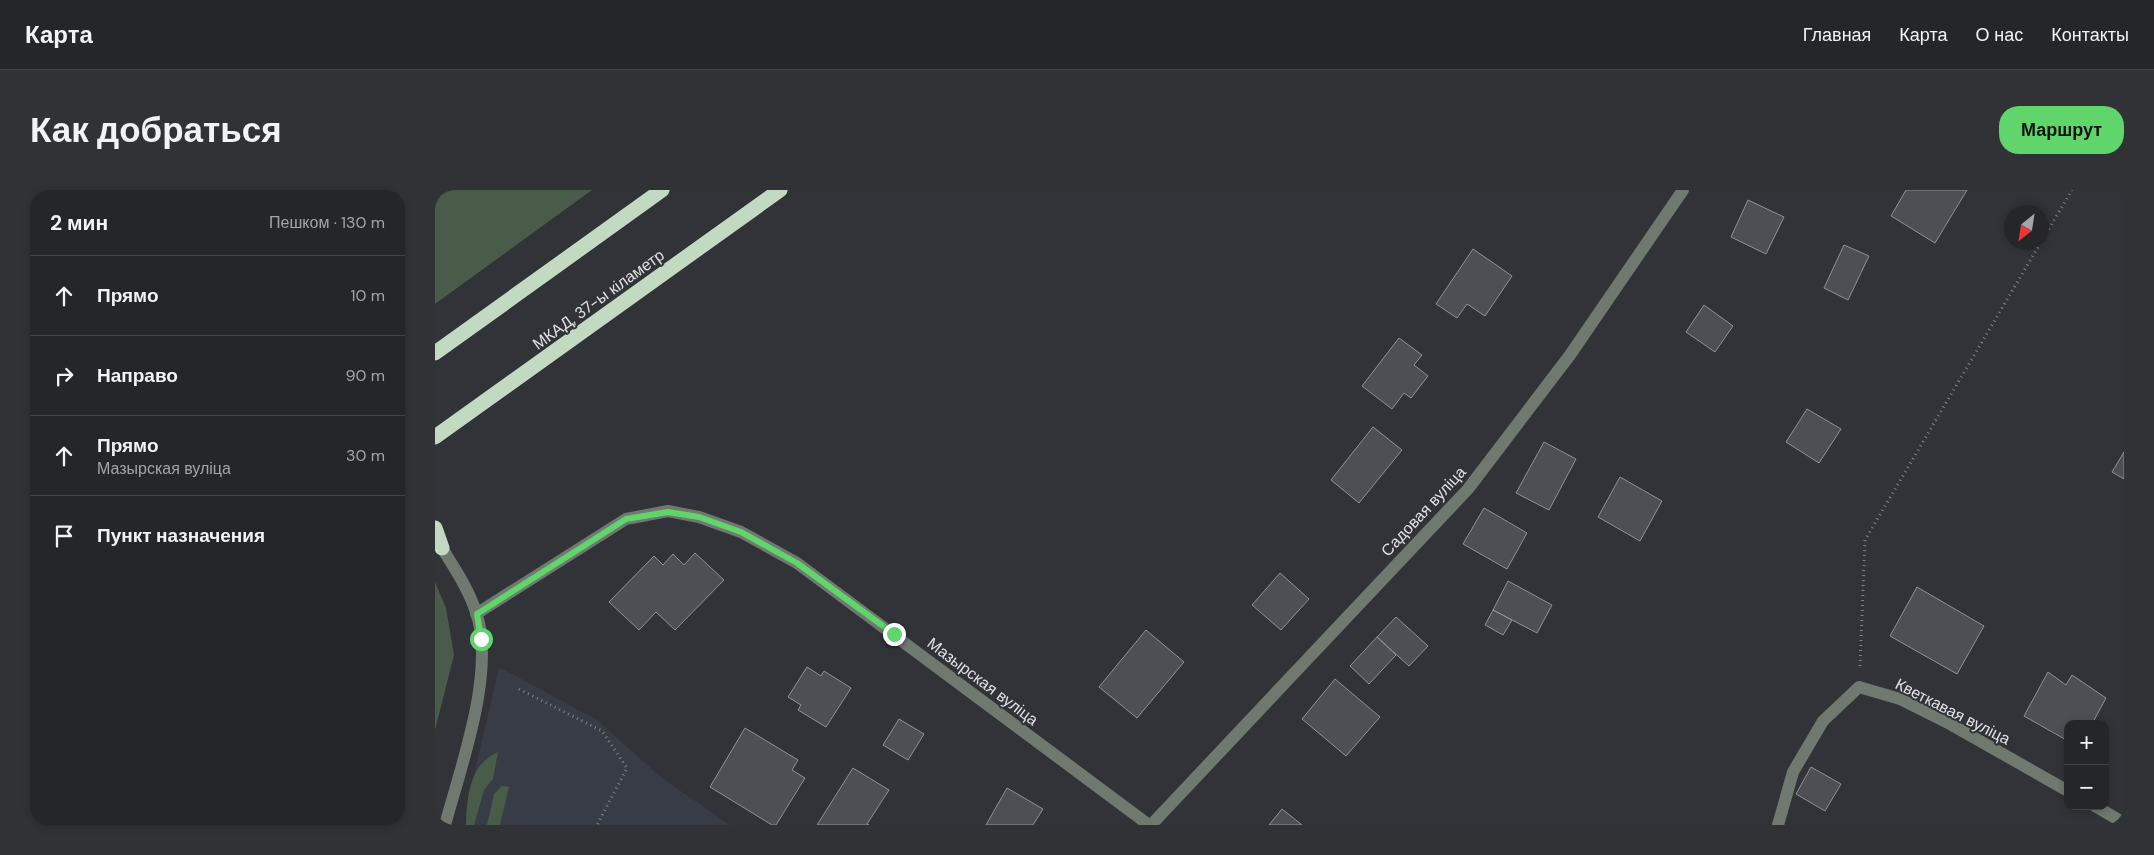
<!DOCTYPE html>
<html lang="ru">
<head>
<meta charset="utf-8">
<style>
	:root { --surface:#25262a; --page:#313236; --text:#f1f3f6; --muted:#a3a5a8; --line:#424347; --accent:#5fd56b }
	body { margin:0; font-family:"DM Sans",sans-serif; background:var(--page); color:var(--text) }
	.controls { position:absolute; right:15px; bottom:15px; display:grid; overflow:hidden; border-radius:10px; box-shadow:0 2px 8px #0003 }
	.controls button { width:45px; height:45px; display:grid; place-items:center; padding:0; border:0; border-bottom:1px solid var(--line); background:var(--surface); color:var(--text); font:25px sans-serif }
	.compass { position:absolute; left:1569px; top:15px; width:45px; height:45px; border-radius:50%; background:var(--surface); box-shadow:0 2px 8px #0003; rotate:210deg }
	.stop { position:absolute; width:15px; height:15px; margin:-11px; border:4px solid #5fd56b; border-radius:50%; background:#fff }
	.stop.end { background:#5fd56b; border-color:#fff; box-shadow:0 1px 5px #0008 }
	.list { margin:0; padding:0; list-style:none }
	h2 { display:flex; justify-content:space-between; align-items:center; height:65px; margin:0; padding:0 20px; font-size:21px }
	h2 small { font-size:16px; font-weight:400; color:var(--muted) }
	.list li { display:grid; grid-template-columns:32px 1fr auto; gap:15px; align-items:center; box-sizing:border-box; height:80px; padding:0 20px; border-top:1px solid var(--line) }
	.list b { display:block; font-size:19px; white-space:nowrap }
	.list p { margin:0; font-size:16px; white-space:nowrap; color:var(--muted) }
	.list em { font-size:16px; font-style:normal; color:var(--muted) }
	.icon { flex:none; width:28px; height:28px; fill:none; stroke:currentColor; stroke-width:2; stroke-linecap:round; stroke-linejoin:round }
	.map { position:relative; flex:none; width:1689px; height:635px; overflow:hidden; border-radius:20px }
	header { display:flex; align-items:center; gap:30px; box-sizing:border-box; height:70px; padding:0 25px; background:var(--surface); border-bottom:1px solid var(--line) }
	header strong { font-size:24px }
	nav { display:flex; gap:28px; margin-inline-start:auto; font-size:18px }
	.intro { display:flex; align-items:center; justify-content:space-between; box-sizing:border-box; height:120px; padding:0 30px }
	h1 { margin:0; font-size:35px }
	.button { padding:12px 22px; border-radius:20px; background:var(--accent); color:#111; font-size:18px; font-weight:700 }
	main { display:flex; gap:30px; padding:0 30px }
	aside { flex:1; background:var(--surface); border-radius:20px; box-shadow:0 2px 8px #0003 }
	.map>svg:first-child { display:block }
	.built { fill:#383c46 }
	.green { fill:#485c49 }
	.building { fill:#4d4f54; stroke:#909298 }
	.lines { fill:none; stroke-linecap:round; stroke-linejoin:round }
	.path { stroke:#818387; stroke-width:3; stroke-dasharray:1 4; stroke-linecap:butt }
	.minor { stroke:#6f796f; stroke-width:12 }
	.highway { stroke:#c1dac1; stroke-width:15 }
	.route { stroke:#5fd56b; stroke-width:6 }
	.labels { text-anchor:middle; stroke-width:4; stroke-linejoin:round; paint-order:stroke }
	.street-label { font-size:16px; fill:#e0e1e4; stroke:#313338 }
</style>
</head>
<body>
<header>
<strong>Карта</strong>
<nav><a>Главная</a><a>Карта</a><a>О нас</a><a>Контакты</a></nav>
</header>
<div class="intro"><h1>Как добраться</h1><a class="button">Маршрут</a></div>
<main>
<aside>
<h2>2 мин<small>Пешком · 130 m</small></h2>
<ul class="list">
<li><svg class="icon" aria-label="ahead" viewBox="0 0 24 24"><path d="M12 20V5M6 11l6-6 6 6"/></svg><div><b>Прямо</b></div><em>10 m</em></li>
<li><svg class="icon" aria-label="right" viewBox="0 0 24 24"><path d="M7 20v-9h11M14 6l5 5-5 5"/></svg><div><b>Направо</b></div><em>90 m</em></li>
<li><svg class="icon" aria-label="ahead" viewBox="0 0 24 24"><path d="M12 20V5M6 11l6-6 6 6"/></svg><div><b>Прямо</b><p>Мазырская вуліца</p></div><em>30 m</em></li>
<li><svg class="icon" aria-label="arrive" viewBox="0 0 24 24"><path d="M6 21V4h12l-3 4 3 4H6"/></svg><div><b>Пункт назначения</b></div></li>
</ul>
</aside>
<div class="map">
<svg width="1689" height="635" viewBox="0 0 1689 635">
	<rect width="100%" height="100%" fill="#313338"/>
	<path class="built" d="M64 477 162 530 227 588 295 635H31L32 615Z"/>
	<path class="green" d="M0 0H157L0 114Z
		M0 392 11 418 19 465 0 540Z
		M63 562 58 589 49 600 39 635H31C32 608 34 574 63 562Z
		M67 596 74 597 65 635H52L59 604Z"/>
	<path class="building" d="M1471 0H1532L1500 53 1456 26Z
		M1313 10 1349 27 1331 64 1296 47Z
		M1409 55 1434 66 1413 110 1389 98Z
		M1038 59 1077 86 1050 126 1032 114 1022 128 1001 114Z
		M1269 115 1298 136 1280 162 1251 142Z
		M964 148 987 165 979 175 993 186 976 208 969 203 957 219 927 196Z
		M1372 219 1406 239 1384 273 1351 252Z
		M938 237 967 260 924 313 896 290Z
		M1109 252 1141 269 1114 320 1081 303Z
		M1689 262V289L1677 282Z
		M1185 287 1227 311 1205 351 1163 327Z
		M1049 318 1092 343 1072 379 1028 354Z
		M260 363 289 390 240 440 221 422 204 440 174 412 219 366 228 375 238 364 249 375Z
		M845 383 874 409 846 440 817 415Z
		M1073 391 1117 415 1102 443 1058 420Z
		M1482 397 1549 436 1522 484 1455 446Z
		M1058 420 1077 430 1068 445 1050 435Z
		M961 427 993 456 974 476 942 447Z
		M711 440 749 472 702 528 664 497Z
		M942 447 961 465 934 494 915 476Z
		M372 477 386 486 389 481 416 498 391 537 363 520 366 515 353 507Z
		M1613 482 1631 495 1637 485 1671 508 1657 534H1633V551L1589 526Z
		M900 489 945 527 911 566 867 529Z
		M464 529 489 544 473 570 448 555Z
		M310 538 363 570 357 580 370 588 341 635H337L275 597Z
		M1376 577 1406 594 1390 621 1361 604Z
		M418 578 454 600 432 634 434 635H382Z
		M572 598 608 619 598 635H551Z
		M847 619 867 635H834Z"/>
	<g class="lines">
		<path class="path" d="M1606 52 1637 0
			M1425 476 1430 350 1606 52
			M84 499 167 541 192 578 162 635"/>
		<path class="minor" d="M7 358C20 379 33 398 41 422 61 481 26 576 10 635
			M41 424 191 329 233 321 264 327 306 342 362 373 714 635
			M1660 616 1689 633
			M716 635 1033 299 1135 165 1248 0
			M1343 635 1358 582 1388 531 1424 497 1465 509 1515 534 1633 601"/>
		<path class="highway" d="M0 163 227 0
			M0 247 345 0
			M0 338 7 358"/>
	</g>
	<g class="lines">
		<path class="route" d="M46 449 42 424 191 329 233 322 264 327 306 342 362 373 459 444"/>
	</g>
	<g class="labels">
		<g class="street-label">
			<text transform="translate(163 109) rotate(-36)" y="6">МКАД, 37-ы кіламетр</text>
			<text transform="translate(988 321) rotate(-47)" y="6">Садовая вуліца</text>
			<text transform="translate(548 491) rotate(37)" y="6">Мазырская вуліца</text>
			<text transform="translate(1518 521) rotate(27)" y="6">Кветкавая вуліца</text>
		</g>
	</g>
</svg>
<div class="controls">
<button>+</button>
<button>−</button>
</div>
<svg class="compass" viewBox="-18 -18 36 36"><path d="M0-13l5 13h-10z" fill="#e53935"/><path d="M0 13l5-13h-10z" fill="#a3a5a8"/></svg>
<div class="stop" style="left:46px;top:449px"></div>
<div class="stop end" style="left:459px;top:444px"></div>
</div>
</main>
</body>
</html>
